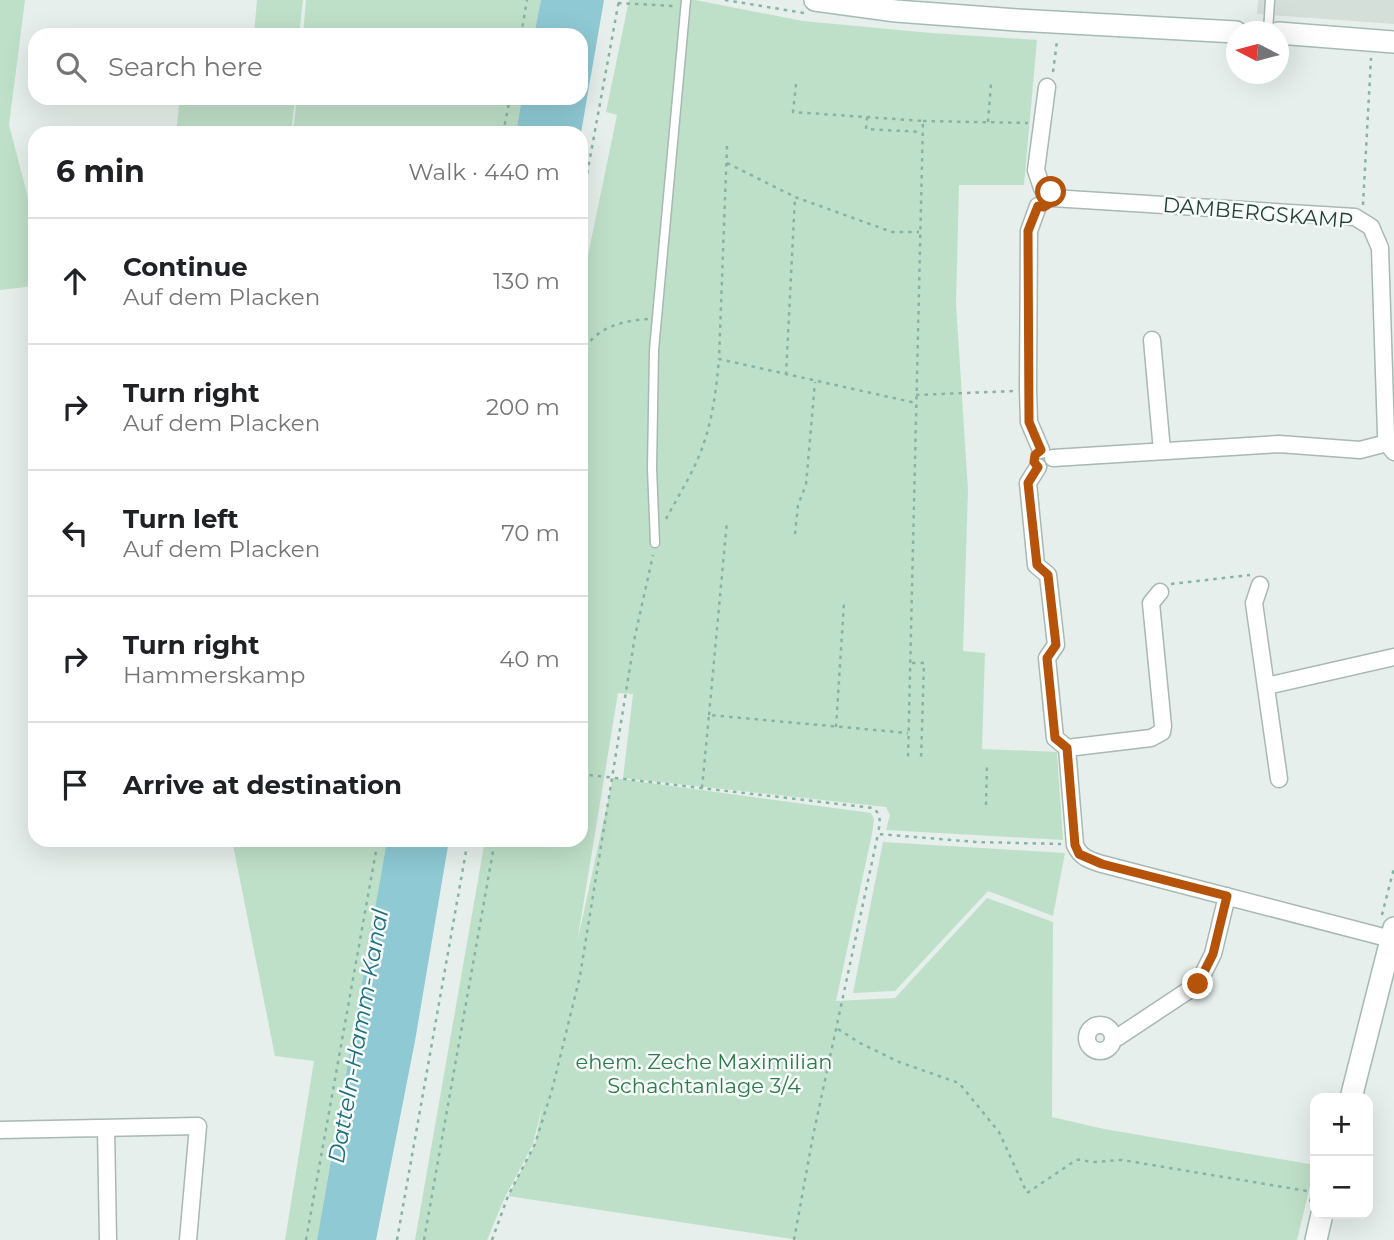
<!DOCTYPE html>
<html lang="en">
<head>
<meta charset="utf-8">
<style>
	:root { --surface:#fff; --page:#f2f2f2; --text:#202124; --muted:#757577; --line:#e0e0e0 }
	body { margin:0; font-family:Montserrat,sans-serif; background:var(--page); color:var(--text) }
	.controls { position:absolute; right:21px; bottom:21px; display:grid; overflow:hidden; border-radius:14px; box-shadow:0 7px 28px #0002 }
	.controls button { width:63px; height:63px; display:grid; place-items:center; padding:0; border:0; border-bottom:2px solid var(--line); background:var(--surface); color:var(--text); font:35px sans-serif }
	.compass { position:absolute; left:1226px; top:21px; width:63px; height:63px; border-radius:50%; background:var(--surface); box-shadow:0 7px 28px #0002; rotate:276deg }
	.stop { position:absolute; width:21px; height:21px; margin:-16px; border:5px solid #b45309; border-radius:50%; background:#fff }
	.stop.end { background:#b45309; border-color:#fff; box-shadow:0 2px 7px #0008 }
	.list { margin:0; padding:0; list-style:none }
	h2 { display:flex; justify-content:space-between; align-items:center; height:91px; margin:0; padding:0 28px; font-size:30px }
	h2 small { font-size:23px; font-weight:400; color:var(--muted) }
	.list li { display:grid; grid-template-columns:46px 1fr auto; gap:21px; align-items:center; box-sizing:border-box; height:126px; padding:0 28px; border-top:2px solid var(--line) }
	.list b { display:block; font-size:26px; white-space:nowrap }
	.list p { margin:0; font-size:23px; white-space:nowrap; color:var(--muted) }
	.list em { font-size:23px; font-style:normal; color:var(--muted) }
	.icon { flex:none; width:38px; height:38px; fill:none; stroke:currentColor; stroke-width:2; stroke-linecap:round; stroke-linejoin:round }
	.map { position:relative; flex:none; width:1394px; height:1240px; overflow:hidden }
	.search { position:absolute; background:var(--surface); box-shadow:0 7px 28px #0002; left:28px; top:28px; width:560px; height:77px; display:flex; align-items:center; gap:18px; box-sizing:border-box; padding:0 24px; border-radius:21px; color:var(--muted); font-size:26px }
	.panel { position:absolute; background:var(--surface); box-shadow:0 7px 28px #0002; left:28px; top:126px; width:560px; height:721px; border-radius:21px }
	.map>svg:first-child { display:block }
	.built { fill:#d4dfda }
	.green { fill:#bfe0c8 }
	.water { fill:#8ec9d4 }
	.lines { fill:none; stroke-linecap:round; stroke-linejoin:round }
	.lane-casing { stroke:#a8b8b2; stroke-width:11 }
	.street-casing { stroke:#a8b8b2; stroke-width:19 }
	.secondary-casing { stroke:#a4bbb3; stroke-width:24 }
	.path { stroke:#86b3a5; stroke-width:2.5; stroke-dasharray:3.5 5; stroke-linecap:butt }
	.lane { stroke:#fff; stroke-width:8 }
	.street { stroke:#fff; stroke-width:16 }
	.secondary { stroke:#fff; stroke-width:21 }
	.route { stroke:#b45309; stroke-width:9 }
	.labels { text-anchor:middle; stroke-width:5; stroke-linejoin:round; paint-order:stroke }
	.street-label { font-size:21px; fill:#24423a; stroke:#f7fbf9 }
	.park-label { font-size:21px; fill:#2d7a4b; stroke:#f7fbf9 }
	.water-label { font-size:23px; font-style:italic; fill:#1c6f80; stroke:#f7fbf9 }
</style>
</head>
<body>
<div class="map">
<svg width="1394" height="1240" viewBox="0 0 1394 1240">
	<rect width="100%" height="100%" fill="#e6efeb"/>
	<path class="built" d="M1258 0H1394V24L1257 14Z"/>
	<path class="green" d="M0 0H25L9 125 35 224V286L0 290Z
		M257 0H303L299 35H254Z
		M306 0H541L534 35H303Z
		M629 0H695L803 21 931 33 1037 40 1024 185H959L956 304 968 490 963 651 985 653 982 749 1057 752 1063 840 886 830 890 815 886 807 623 778 633 694 618 693 577 943 613 778 871 813 874 819 872 834 836 1001 895 998 987 898 1053 922 1052 1117 1104 1129 1315 1165 1297 1240H799L508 1196 535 1144 543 1103 533 1144 504 1199 487 1240H415L485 840H581V289L617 115 606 112Z
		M180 98H295L291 133H176Z
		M297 98H522L516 133H293Z
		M232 840H387L317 1240H285L314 1061 275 1056Z
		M883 842 1065 853 1053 916 988 891 895 991 853 993Z"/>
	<path class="water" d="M541 0H604L581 133H516L522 98H581V35H534Z
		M387 840H449L415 1041 376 1240H317Z"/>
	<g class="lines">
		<defs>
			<path id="lane" d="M1268 32 1270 0
				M655 543 652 468 654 350 686 0"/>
			<path id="street" d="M1042 188 1036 170 1047 87
				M1052 198 1355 217 1371 227 1380 248 1386 434 1387 443 1394 452
				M1038 206 1029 231 1028 390 1029 422 1041 450
				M1152 340 1162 451
				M1053 458 1279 444 1360 450 1387 443
				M1038 467 1028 483 1036 565 1048 575 1056 645 1047 658 1055 738 1067 748 1075 845C1081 858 1089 860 1102 864L1391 939
				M1260 585 1254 603 1279 779
				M1267 686 1394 657
				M1067 748 1151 738 1162 732 1163 726 1151 603 1160 592
				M1087 1038a13 13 0 1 1 26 0a13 13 0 1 1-26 0Z
				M1113 1036 1118 1037 1198 984 1213 954 1227 896
				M106 1128 108 1240
				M0 1130 198 1126 188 1240"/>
			<path id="secondary" d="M815 0 896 11 1017 20 1236 32
				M1278 33 1394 42
				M1351 1098 1394 928
				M1316 1240 1322 1214"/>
		</defs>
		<use href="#lane" class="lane-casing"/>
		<use href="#street" class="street-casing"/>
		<use href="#secondary" class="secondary-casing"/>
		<path class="path" d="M725 0 804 13
			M618 3 674 6
			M521 35 527 0
			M1053 72 1057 41
			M796 84 793 112 923 121 908 759
			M867 117 866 129 921 132
			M923 121 1028 123
			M988 122 991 84
			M503 133 510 98
			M727 146 719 359 916 403
			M727 163 795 197
			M1363 205 1371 58
			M581 207 619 0
			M581 355C594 328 620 321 648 319
			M786 375 795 197 892 232H919
			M916 395 1014 391
			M666 519C677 498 690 478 699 456 712 425 716 392 719 359
			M795 534 798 505 806 485 815 382
			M1171 584 1250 575
			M912 663H924L921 760
			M709 715 727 521
			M836 727 844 603
			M581 774 873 808C882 815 880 823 878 833
			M702 788 709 715 908 733
			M986 805 987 763
			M1382 915 1394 868
			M838 1029 860 1043 899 1062 959 1083 999 1132 1027 1193 1076 1160C1082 1159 1087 1162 1093 1162 1103 1162 1112 1160 1122 1160L1313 1192
			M1310 1202 1315 1181
			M306 1240 378 840
			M397 1240 468 840
			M424 1240 495 840
			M492 1240 508 1196 535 1144 552 1090 580 976 635 636 653 555
			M794 1240 813 1136 878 834 976 842 1061 844"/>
		<use href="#lane" class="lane"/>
		<use href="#street" class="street"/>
		<use href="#secondary" class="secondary"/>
	</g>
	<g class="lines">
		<path class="route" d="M1051 192 1052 202 1044 207 1038 206 1028 231 1029 422 1041 450 1035 455 1034 462 1038 467 1028 483 1037 565 1048 575 1056 645 1047 658 1055 738 1067 748 1075 845 1079 854 1102 864 1227 896 1213 954 1198 984"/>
	</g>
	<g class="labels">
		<g class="street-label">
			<text transform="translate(1258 213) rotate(5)" y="7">DAMBERGSKAMP</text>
		</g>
		<g class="park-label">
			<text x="704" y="1069">ehem. Zeche Maximilian<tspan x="704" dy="24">Schachtanlage 3/4</tspan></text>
		</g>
		<g class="water-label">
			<text transform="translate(358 1036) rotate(-80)" y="8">Datteln-Hamm-Kanal</text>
		</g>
	</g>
</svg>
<div class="controls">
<button>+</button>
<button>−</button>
</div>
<svg class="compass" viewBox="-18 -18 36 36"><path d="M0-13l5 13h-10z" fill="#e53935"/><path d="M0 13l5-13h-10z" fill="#757577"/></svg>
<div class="stop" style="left:1051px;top:192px"></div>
<div class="stop end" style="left:1198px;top:984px"></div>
<div class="search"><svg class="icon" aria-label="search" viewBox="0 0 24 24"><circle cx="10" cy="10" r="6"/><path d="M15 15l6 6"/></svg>Search here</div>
<section class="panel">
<h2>6 min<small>Walk · 440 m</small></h2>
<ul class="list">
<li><svg class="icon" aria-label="ahead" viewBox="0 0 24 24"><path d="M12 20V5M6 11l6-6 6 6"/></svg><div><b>Continue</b><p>Auf dem Placken</p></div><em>130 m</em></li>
<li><svg class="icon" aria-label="right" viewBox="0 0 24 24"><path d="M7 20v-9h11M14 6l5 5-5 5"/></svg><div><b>Turn right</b><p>Auf dem Placken</p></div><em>200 m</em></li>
<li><svg class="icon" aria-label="left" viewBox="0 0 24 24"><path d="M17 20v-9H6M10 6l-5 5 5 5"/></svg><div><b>Turn left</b><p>Auf dem Placken</p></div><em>70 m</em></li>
<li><svg class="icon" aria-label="right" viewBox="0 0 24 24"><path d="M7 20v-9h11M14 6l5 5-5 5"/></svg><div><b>Turn right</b><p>Hammerskamp</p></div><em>40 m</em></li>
<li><svg class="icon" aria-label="arrive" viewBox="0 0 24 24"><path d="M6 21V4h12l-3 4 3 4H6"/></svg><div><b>Arrive at destination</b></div></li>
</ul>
</section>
</div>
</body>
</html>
